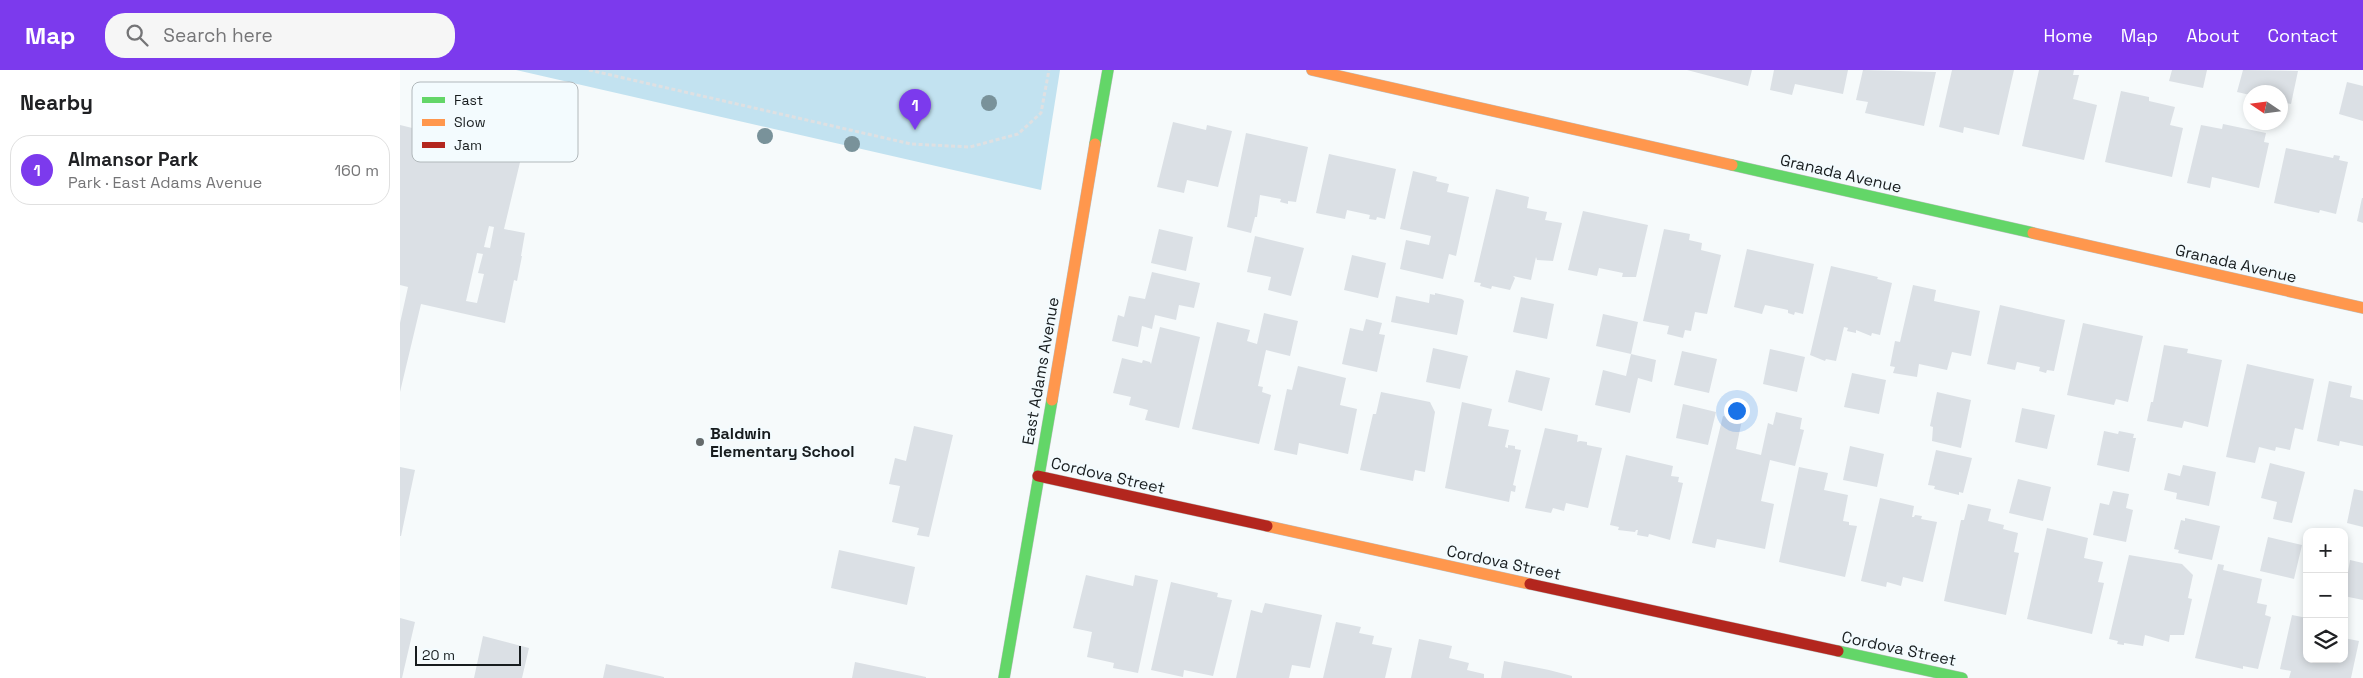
<!DOCTYPE html>
<html lang="en">
<head>
<meta charset="utf-8">
<style>
	:root { --surface:#fff; --page:#f6f6f6; --text:#202124; --muted:#757577; --line:#e0e0e0; --accent:#7c3aed }
	body { margin:0; font-family:"Space Grotesk",sans-serif; background:var(--page); color:var(--text) }
	.controls { position:absolute; right:15px; bottom:15px; display:grid; overflow:hidden; border-radius:10px; box-shadow:0 2px 8px #0003 }
	.controls button { width:45px; height:45px; display:grid; place-items:center; padding:0; border:0; border-bottom:1px solid var(--line); background:var(--surface); color:var(--text); font:25px sans-serif }
	.compass { position:absolute; left:1843px; top:15px; width:45px; height:45px; border-radius:50%; background:var(--surface); box-shadow:0 2px 8px #0003; rotate:283deg }
	.scale { position:absolute; left:15px; bottom:12px; width:106px; box-sizing:border-box; padding-left:5px; border:2px solid #171c1e; border-top:0; font-size:14px; line-height:18px; white-space:nowrap; color:#171c1e; -webkit-text-stroke:4px #f3fbfe; paint-order:stroke }
	.you { position:absolute; left:1336px; top:340px; width:18px; height:18px; margin:-12px; border:4px solid #fff; border-radius:50%; background:#1a73e8; box-shadow:0 0 0 8px #1a73e833 }
	.badge { display:grid; place-items:center; width:32px; height:32px; border-radius:50%; background:var(--accent); color:#fff; font-size:16px; font-weight:700 }
	.pin { position:absolute; translate:-50% -41px; filter:drop-shadow(0 1px 2px #0008) }
	.pin::after { content:''; position:absolute; top:26px; width:18px; height:15px; background:inherit; clip-path:polygon(0 0,100% 0,50% 100%) }
	.list { margin:0; padding:0; list-style:none }
	h2 { display:flex; justify-content:space-between; align-items:center; height:65px; margin:0; padding:0 20px; font-size:21px }
	h2 small { font-size:16px; font-weight:400; color:var(--muted) }
	.list li { display:grid; grid-template-columns:32px 1fr auto; gap:15px; align-items:center; box-sizing:border-box; height:70px; margin:0 10px 10px; padding:0 10px; border:1px solid var(--line); border-radius:20px }
	.list b { display:block; font-size:19px; white-space:nowrap }
	.list p { margin:0; font-size:16px; white-space:nowrap; color:var(--muted) }
	.list em { font-size:16px; font-style:normal; color:var(--muted) }
	.icon { flex:none; width:28px; height:28px; fill:none; stroke:currentColor; stroke-width:2; stroke-linecap:round; stroke-linejoin:round }
	.map { position:relative; flex:none; width:1963px; height:608px; overflow:hidden }
	header { display:flex; align-items:center; gap:30px; box-sizing:border-box; height:70px; padding:0 25px; background:var(--accent); color:#fff }
	header strong { font-size:24px }
	nav { display:flex; gap:28px; margin-inline-start:auto; font-size:18px }
	.search { width:350px; height:45px; background:var(--page); display:flex; align-items:center; gap:12px; box-sizing:border-box; padding:0 18px; border-radius:20px; color:var(--muted); font-size:19px }
	main { display:flex }
	aside { flex:1; background:var(--surface) }
	.map>svg:first-child { display:block }
	.green { fill:#c2e2f0 }
	.building { fill:#dbe0e5; fill-rule:evenodd }
	.lines { fill:none; stroke-linecap:round; stroke-linejoin:round }
	.fast-casing { stroke:#bcc0c1; stroke-width:12 }
	.slow-casing { stroke:#bcc0c1; stroke-width:12 }
	.jam-casing { stroke:#bcc0c1; stroke-width:12 }
	.path { stroke:#dfe0e2; stroke-width:3; stroke-dasharray:4 2.5; stroke-linecap:butt }
	.fast { stroke:#63d668; stroke-width:11 }
	.slow { stroke:#ff974d; stroke-width:11 }
	.jam { stroke:#b3261e; stroke-width:11 }
	.tree { fill:#79929a }
	.poi-dot { fill:#656a6b; stroke:#f3fbfe; stroke-width:2 }
	.labels { text-anchor:middle; stroke-width:4; stroke-linejoin:round; paint-order:stroke }
	.street-label { font-size:16px; fill:#171c1e; stroke:#f3fbfe }
	.poi-label { font-size:16px; font-weight:bold; fill:#171c1e; stroke:#f3fbfe; text-anchor:start }
	.key { fill:#f3fbfe; stroke:#b1b8bb; stroke-width:1 }
	.key-label { font-size:14px; fill:#171c1e }
</style>
</head>
<body>
<header>
<strong>Map</strong>
<div class="search"><svg class="icon" aria-label="search" viewBox="0 0 24 24"><circle cx="10" cy="10" r="6"/><path d="M15 15l6 6"/></svg>Search here</div>
<nav><a>Home</a><a>Map</a><a>About</a><a>Contact</a></nav>
</header>
<main>
<aside>
<h2>Nearby<small></small></h2>
<ul class="list">
<li><span class="badge">1</span><div><b>Almansor Park</b><p>Park · East Adams Avenue</p></div><em>160 m</em></li>
</ul>
</aside>
<div class="map">
<svg width="1963" height="608" viewBox="0 0 1963 608">
	<rect width="100%" height="100%" fill="#f6fafb"/>
	<path class="green" d="M116 0H660L641 120Z"/>
	<path class="building" d="M1287 0H1352L1348 16Z
		M1374 0H1448L1443 24 1395 14 1392 25 1370 20Z
		M1463 0 1536 2 1524 56 1465 43 1468 32 1456 30Z
		M1552 0H1614L1599 65 1564 57 1563 63 1539 57Z
		M1639 0H1674L1673 5H1679L1673 29 1697 35 1684 90 1622 76Z
		M1772 0H1807L1803 18 1769 11Z
		M1843 0 1898 1 1891 34 1880 32V22H1850V25L1837 22Z
		M1947 12 1963 16V51L1939 44Z
		M1721 21 1749 27V31L1775 37 1770 55 1783 58 1772 107 1705 92Z
		M773 52 806 60 807 55 832 61 818 117 787 110 784 123 757 117Z
		M43 54 64 59 115 66 112 81 122 84 104 159 125 163 121 186H122L117 211 114 210 105 253 21 234 0 322V253L8 217 0 215V55L41 65ZM89 156 94 157 90 178 84 177ZM77 183 83 184 78 203 84 204 77 233 66 231Z
		M1823 54 1866 63 1864 72 1869 73 1859 118 1812 107 1810 118 1787 113 1801 55 1822 59Z
		M846 63 908 77 896 132 888 131V134L880 132 881 129 860 125 857 147H855L851 163 827 157Z
		M1886 78 1933 88 1934 85 1940 86 1939 90 1948 92 1936 144 1920 140 1919 143 1874 133Z
		M929 84 996 99 985 149 977 147 976 150 969 149 970 145 947 140 945 149 916 143Z
		M1013 101 1037 107 1036 111 1049 114 1047 122 1069 127 1056 186 1049 184 1043 209 1000 199 1006 170 1029 175 1031 166 1000 159Z
		M1096 119 1129 127 1127 138 1147 142 1145 150 1162 153 1153 191 1137 190 1136 187 1131 210 1113 206 1115 208 1110 220 1092 216 1091 219 1080 216 1081 213 1074 212Z
		M1962 128H1963V153L1957 151Z
		M1183 141 1248 155 1236 207H1222L1223 203 1199 198 1197 206 1168 200Z
		M759 159 793 167 786 201 751 193Z
		M1264 159 1290 164 1289 170 1302 173 1301 180 1321 185 1307 244 1295 242 1291 261 1285 260 1283 268 1267 264 1269 256 1243 251Z
		M855 166 904 178 891 226 868 220 871 207 847 202Z
		M1347 179 1414 194 1403 244 1395 242 1394 245 1388 243V240L1365 235 1362 244 1334 237Z
		M952 185 986 193 978 228 944 220Z
		M1431 196 1478 207 1477 209 1492 213 1480 265 1472 263 1471 266 1456 260V263L1447 261 1448 258 1444 257 1436 291 1426 289 1425 291 1410 285Z
		M752 202 800 213 794 238 779 235 776 250 755 245 752 259 742 256 738 277 712 271 718 245 724 247 729 226 745 229Z
		M1513 215 1536 220 1534 231 1580 241 1571 286 1552 282 1547 300 1519 294 1517 307 1493 303 1495 297 1490 296 1495 271 1500 272Z
		M1035 223 1062 229 1064 231 1057 265 991 252 996 226 1029 233 1030 224 1035 225Z
		M1121 227 1154 234 1147 269 1113 262Z
		M1600 235 1665 250 1654 301 1647 300 1646 303 1639 301 1640 297 1617 292 1615 300 1587 294Z
		M864 243 898 251 890 286 866 280 858 316 863 317 862 322 871 325 859 374 792 359 817 252 850 260 847 271 857 274Z
		M1203 244 1238 252 1231 284 1196 276Z
		M966 249 982 253 979 264 985 265 977 302 942 294 950 258 963 261Z
		M1683 253 1743 266 1728 332 1716 329 1714 335 1667 325Z
		M760 257 800 267 779 358 745 350 748 340 729 335 731 327 713 323 722 288 742 293 743 290 750 292 751 294Z
		M1764 275 1788 279 1787 283 1822 290 1808 357 1784 351 1782 358 1747 351 1751 332H1753Z
		M1033 278 1068 286 1060 319 1026 312Z
		M1370 279 1405 287 1397 322 1363 314Z
		M1282 281 1317 289 1309 323 1274 315Z
		M1231 284 1256 290 1252 312 1238 308 1230 343 1195 335 1203 300 1226 306Z
		M1847 294 1914 309 1903 360 1895 358 1890 380 1876 377 1875 381 1859 377 1855 393 1826 387Z
		M898 296 946 308 940 335 957 339 948 384 899 373 897 385 874 380 887 319 892 320Z
		M1116 300 1150 308 1142 341 1108 332Z
		M1452 303 1486 310 1479 344 1444 337Z
		M1929 311 1952 316 1950 327 1963 330V376L1940 371 1939 376 1917 371Z
		M981 322 1030 332 1035 342 1025 402 1015 400 1013 411 960 400 973 344H976Z
		M1537 322 1571 330 1561 378 1532 371 1533 357 1530 356Z
		M1062 332 1092 339 1088 356 1109 360 1105 377 1108 378V375L1115 376V379L1121 380 1113 415 1116 416 1115 422 1111 421 1109 432 1045 418Z
		M1283 334 1316 342 1308 375 1276 368Z
		M1622 338 1655 345 1647 379 1615 372Z
		M1376 342 1402 348 1400 359 1404 360 1395 396 1370 390 1361 431 1374 434 1365 479 1317 469 1315 478 1292 473 1323 346 1342 350 1336 379 1361 385 1368 353 1373 355Z
		M514 356 553 365 529 467 517 465 519 458 492 452 500 416 489 414 495 388 506 391Z
		M1145 358 1178 365 1177 372 1180 371 1187 372V375L1202 378 1188 438 1166 433 1164 441 1153 438 1151 443 1125 438Z
		M1704 361 1718 364 1719 361 1734 364 1733 368H1736L1729 402 1697 395Z
		M1450 376 1484 384 1477 417 1443 410Z
		M1536 380 1572 388 1563 423 1559 422V425L1534 419 1535 416 1528 415Z
		M1226 385 1273 396 1271 406 1279 407 1278 412 1283 413 1270 470 1249 464 1248 467 1237 465 1238 460H1236L1235 462 1218 460 1219 457 1210 455Z
		M1870 393 1905 402 1892 453 1873 449 1877 432 1861 428Z
		M1783 395 1816 402 1809 436 1776 429 1777 423 1764 420 1768 403 1780 406Z
		M0 397 15 400 1 466H0Z
		M1399 397 1428 403 1424 420 1448 425 1443 451 1449 452V455L1457 456 1445 507 1379 492Z
		M1618 409 1651 417 1643 451 1609 443Z
		M1954 419 1963 421V457L1947 453Z
		M1713 421 1729 424 1726 438 1733 440 1726 472 1693 465 1700 433 1709 435Z
		M1480 428 1514 436 1512 447H1514L1515 445 1522 446 1521 449 1537 452 1523 512 1503 507 1501 516 1487 512 1486 517 1461 511Z
		M1568 434 1591 439 1588 451 1604 455 1603 459 1618 463 1614 482 1619 483 1606 545 1544 531 1561 450H1564Z
		M1785 448 1820 456 1812 490 1778 483 1779 480 1774 479 1781 450 1785 451Z
		M1647 458 1688 468 1684 488 1703 492 1698 512 1704 513 1692 564 1627 549Z
		M1868 467 1902 475 1894 509 1860 501Z
		M439 480 515 497 507 535 431 518Z
		M1729 485 1782 494 1793 505 1788 528 1792 529 1784 565H1770L1769 572 1745 565 1743 576 1724 573V575L1717 574 1718 571 1709 569Z
		M1950 490 1963 493V530L1944 526Z
		M1818 494 1824 495 1823 500 1862 509 1857 533 1867 535 1865 545 1871 547 1858 599 1843 596V599L1795 588Z
		M686 505 733 516 735 505 758 510 738 603 713 598 714 593 687 587 692 562 673 558Z
		M771 512 818 523 817 527 832 530 813 606 784 600 783 607 751 600Z
		M865 533 922 545 910 598 892 595 889 608H836L851 540 862 543Z
		M1892 545 1907 548V589H1944V568L1959 571 1951 608H1889L1891 601 1880 599Z
		M0 548 15 552 2 608H0Z
		M936 552 961 557 959 563 974 566 972 574 992 578 985 608H923Z
		M83 566 129 578 122 608H74Z
		M1019 569 1052 576 1049 588 1069 593 1067 600 1084 604V608H1011Z
		M1104 591 1149 600 1172 606V608H1101Z
		M455 592 526 607V608H452Z
		M206 594 264 607V608H203Z"/>
	<g class="lines">
		<defs>
			<path id="fast" d="M695 74 708 0
				M1332 95 1633 163
				M1438 581 1562 608
				M604 608 652 330"/>
			<path id="slow" d="M912 0 1332 95
				M1633 163 1963 238
				M652 330 695 74
				M867 456 1130 514"/>
			<path id="jam" d="M638 406 867 456
				M1130 514 1438 581"/>
		</defs>
		<use href="#fast" class="fast-casing"/>
		<use href="#slow" class="slow-casing"/>
		<use href="#jam" class="jam-casing"/>
		<path class="path" d="M189 0 511 74 570 77 618 64 641 43 649 0"/>
		<use href="#fast" class="fast"/>
		<use href="#slow" class="slow"/>
		<use href="#jam" class="jam"/>
	</g>
	<g class="tree">
		<circle cx="589" cy="33" r="8"/>
		<circle cx="365" cy="66" r="8"/>
		<circle cx="452" cy="74" r="8"/>
	</g>
	<circle class="poi-dot" cx="300" cy="372" r="5"/>
	<g class="labels">
		<g class="street-label">
			<text transform="translate(1441 103) rotate(13)" y="6">Granada Avenue</text>
			<text transform="translate(1836 193) rotate(13)" y="6">Granada Avenue</text>
			<text transform="translate(640 301) rotate(-80)" y="6">East Adams Avenue</text>
			<text transform="translate(708 405) rotate(13)" y="6">Cordova Street</text>
			<text transform="translate(1104 492) rotate(12)" y="6">Cordova Street</text>
			<text transform="translate(1499 578) rotate(12)" y="6">Cordova Street</text>
		</g>
		<g class="poi-label">
			<text x="310" y="369">Baldwin<tspan x="310" dy="18">Elementary School</tspan></text>
		</g>
	</g>
	<rect x="12" y="12" width="166" height="80" rx="8" class="key"/>
	<rect x="22" y="27" width="23" height="6" fill="#63d668"/>
	<rect x="22" y="49" width="23" height="7" fill="#ff974d"/>
	<rect x="22" y="72" width="23" height="6" fill="#b3261e"/>
	<g class="key-label">
		<text x="54" y="35">Fast</text>
		<text x="54" y="57">Slow</text>
		<text x="54" y="80">Jam</text>
	</g>
</svg>
<div class="controls">
<button>+</button>
<button>−</button>
<button><svg class="icon" aria-label="layers" viewBox="0 0 24 24"><path d="M12 4l9 5-9 5-9-5zM3 14l9 5 9-5"/></svg></button>
</div>
<svg class="compass" viewBox="-18 -18 36 36"><path d="M0-13l5 13h-10z" fill="#e53935"/><path d="M0 13l5-13h-10z" fill="#757577"/></svg>
<div class="scale">20 m</div>
<div class="you"></div>
<div class="pin badge" style="left:515px;top:60px">1</div>
</div>
</main>
</body>
</html>
